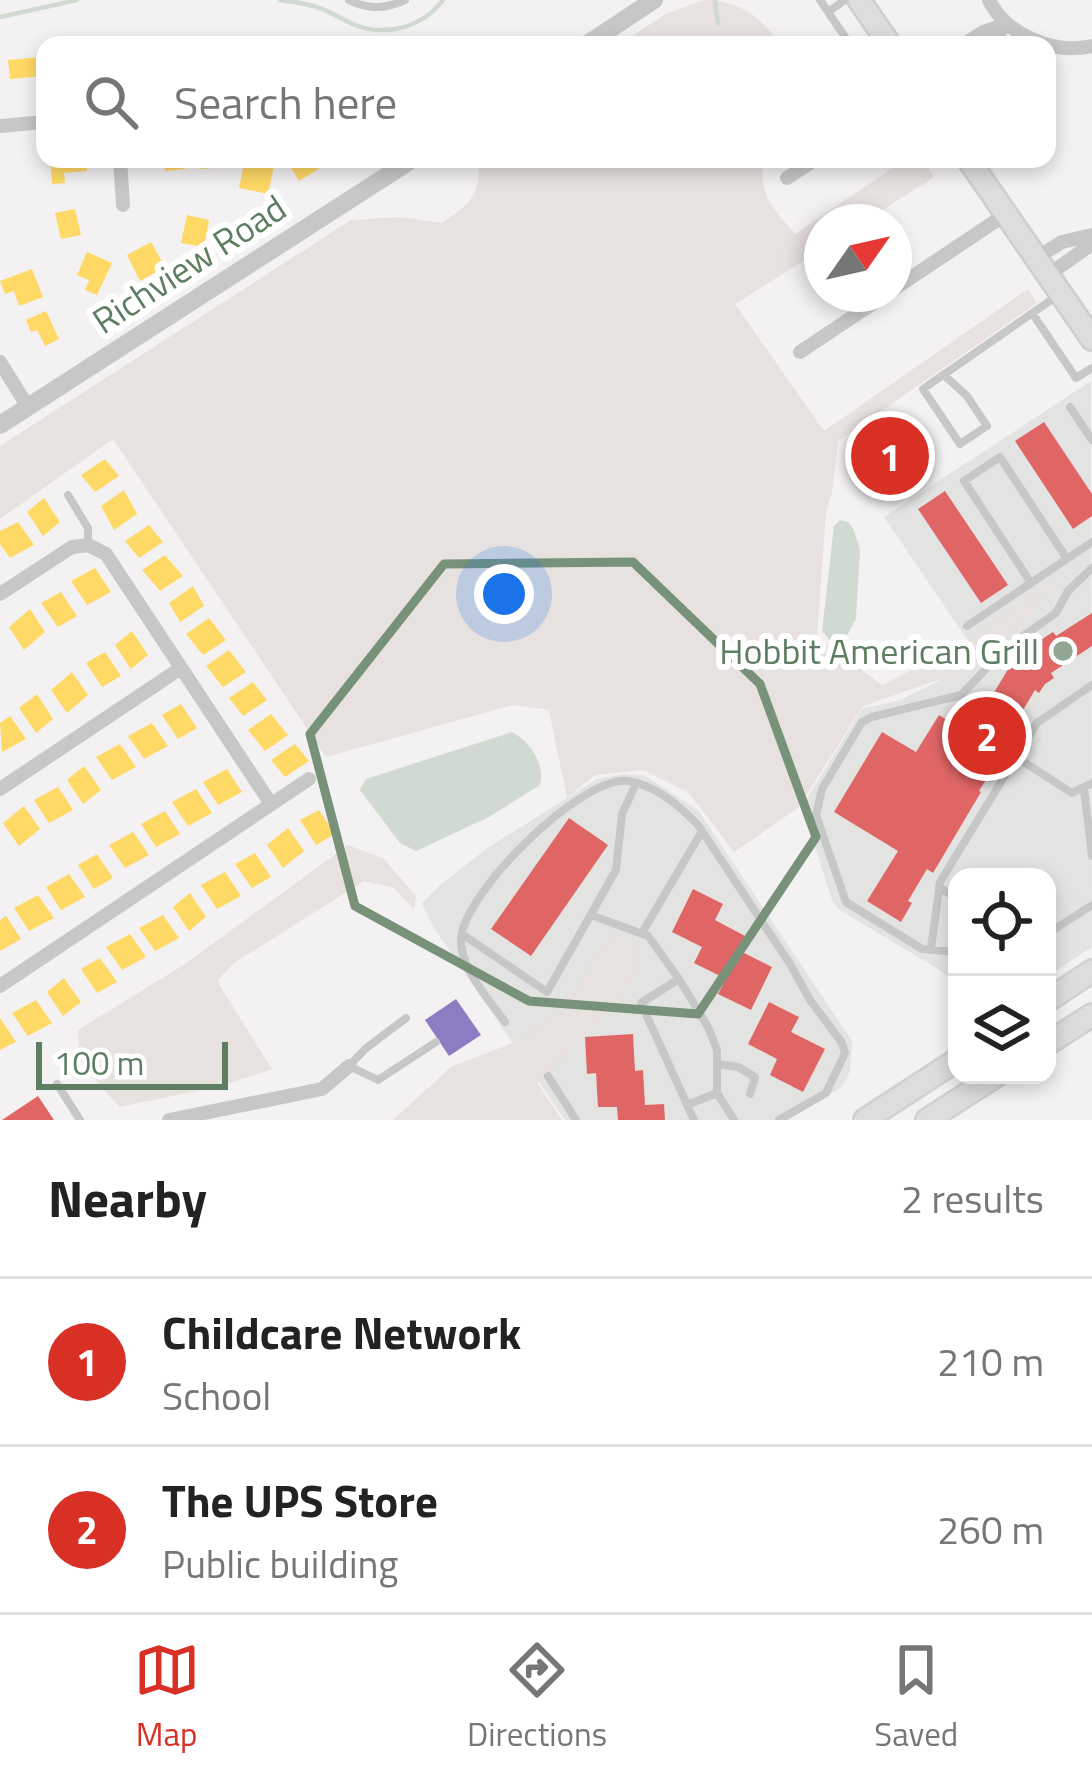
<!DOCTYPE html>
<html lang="en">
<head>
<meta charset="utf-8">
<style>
	:root { --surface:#fff; --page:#f2f2f2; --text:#222; --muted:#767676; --line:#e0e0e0; --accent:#d93025 }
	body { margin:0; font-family:"Titillium Web",sans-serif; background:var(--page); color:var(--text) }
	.controls { position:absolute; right:36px; bottom:36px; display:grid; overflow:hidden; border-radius:24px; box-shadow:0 6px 18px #0003 }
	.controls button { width:108px; height:108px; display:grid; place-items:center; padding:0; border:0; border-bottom:3px solid var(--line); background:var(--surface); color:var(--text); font:60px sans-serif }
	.compass { position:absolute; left:804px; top:204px; width:108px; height:108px; border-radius:50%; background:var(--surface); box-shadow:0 6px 18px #0003; rotate:56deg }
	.scale { position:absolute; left:36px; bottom:30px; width:192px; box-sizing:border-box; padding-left:12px; border:6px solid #5d7e61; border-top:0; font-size:33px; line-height:42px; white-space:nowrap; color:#5d7e61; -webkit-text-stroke:9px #fff; paint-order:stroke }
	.you { position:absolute; left:504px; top:594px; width:42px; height:42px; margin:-30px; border:9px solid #fff; border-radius:50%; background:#1a73e8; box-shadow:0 0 0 18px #1a73e833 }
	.badge { display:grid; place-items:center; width:78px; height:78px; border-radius:50%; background:var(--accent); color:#fff; font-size:39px; font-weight:700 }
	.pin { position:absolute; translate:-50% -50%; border:6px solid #fff; box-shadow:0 3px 12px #0006 }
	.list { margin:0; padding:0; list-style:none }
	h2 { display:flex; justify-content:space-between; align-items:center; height:156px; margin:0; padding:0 48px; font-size:51px }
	h2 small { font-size:39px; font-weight:400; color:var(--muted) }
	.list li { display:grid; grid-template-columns:78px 1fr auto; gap:36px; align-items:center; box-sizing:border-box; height:168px; padding:0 48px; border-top:3px solid var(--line) }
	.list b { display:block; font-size:45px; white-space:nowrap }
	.list p { margin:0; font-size:39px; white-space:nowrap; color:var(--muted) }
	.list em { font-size:39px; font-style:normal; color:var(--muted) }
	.icon { flex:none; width:66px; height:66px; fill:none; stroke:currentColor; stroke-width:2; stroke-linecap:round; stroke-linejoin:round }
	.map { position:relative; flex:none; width:1092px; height:1120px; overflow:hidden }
	.search { position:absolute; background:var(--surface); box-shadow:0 6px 18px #0003; left:36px; right:36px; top:36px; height:132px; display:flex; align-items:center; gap:30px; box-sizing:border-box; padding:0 42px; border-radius:24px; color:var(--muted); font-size:45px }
	.sheet { height:492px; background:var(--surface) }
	nav { display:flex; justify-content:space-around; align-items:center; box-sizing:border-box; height:168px; border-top:3px solid var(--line); background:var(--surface); font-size:33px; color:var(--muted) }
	nav a { display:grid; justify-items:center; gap:6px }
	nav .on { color:var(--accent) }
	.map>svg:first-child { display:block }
	.built { fill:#e3e4e2 }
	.green { fill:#e7e1e0 }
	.water { fill:#d1dad0 }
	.homes { fill:#ffd966 }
	.shops { fill:#e06666 }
	.offices { fill:#8e7cc3 }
	.schools { fill:#6fa8dc }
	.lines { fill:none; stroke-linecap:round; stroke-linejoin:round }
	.stream { stroke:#d1dad0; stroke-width:4.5 }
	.secondary-casing { stroke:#cecfcd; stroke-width:26 }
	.primary-casing { stroke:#cfd0cf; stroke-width:26 }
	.service { stroke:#c5c8c6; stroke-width:8 }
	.minor { stroke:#c5c8c6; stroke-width:14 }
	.tertiary { stroke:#c5c8c6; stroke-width:18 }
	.secondary { stroke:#dcdddc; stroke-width:21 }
	.primary { stroke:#dcdddc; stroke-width:21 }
	.marked { fill:none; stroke:#78927a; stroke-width:9; stroke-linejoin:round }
	.poi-dot { fill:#92a694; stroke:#fff; stroke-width:4.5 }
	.labels { text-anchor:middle; stroke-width:12; stroke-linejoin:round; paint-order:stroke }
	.street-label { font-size:36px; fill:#5d7e61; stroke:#fff }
	.poi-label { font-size:36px; fill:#5d7e61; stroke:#fff; text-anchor:end }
</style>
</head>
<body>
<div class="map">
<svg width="1092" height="1120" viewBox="0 0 1092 1120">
	<rect width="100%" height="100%" fill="#f4f1f2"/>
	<path class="built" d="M1091 381 1092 947 1047 977V877H957V983L933 966 838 909 832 900 810 831 806 800 862 709 897 701 923 689 949 675 975 651 884 517Z
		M624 774 644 775 698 810 852 1041 850 1071 842 1087 788 1120H565L432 925 422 903 439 886 486 849 597 779Z"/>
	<path class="green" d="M704 0C736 0 764 16 779 45H618L666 14Z
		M479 159H764C758 195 773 208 795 234L906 159H923L934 177 864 222H822V249L735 304 824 431 1028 289 1037 303 838 441 832 493 826 512 817 637 882 685 973 638 1057 577 1025 622 955 674 863 706 798 808 734 852 688 792 643 770 595 775 567 798 549 710 513 705 326 757 113 439 0 519V446L351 220 401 217 442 223C471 203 480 197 479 159Z
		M348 845 384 859 416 896 414 909 394 888 364 881 234 963 217 981 272 1069 221 1086 119 1107 80 1061 78 1030 185 964Z
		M609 937 629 941 637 948 635 979 596 1025 537 1083 562 1120H393L451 1067 520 1040 564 1007Z"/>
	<path class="water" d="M840 520 848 522 853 528 860 549 856 619 845 639 832 643 822 631 834 526Z
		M512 732C531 742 545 764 540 785L489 817 416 851 400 843 360 790 366 779Z"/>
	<path class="homes" d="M42 57 44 76 10 79 8 60Z
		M50 159H86L87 171 64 173 65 183 52 184Z
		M149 159H185V169L165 171 164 165 149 166Z
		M199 159H228L229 167 200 169Z
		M245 159 274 166 268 194 239 188Z
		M290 159H315L320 168 299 181 287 161Z
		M75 209 81 235 61 239 55 213Z
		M187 215 209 220 204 247 181 243Z
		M151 242 165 267 140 281 127 255Z
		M87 252 112 263 97 295 85 290 89 280 77 275Z
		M32 269 43 297 19 306 14 291 5 294 0 281Z
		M46 311 59 339 45 346 37 330 31 332 26 320Z
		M105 459 119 476 95 492 81 475Z
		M124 490 137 514 114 530 101 506Z
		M44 498 60 522 43 536 27 512Z
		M18 522 34 545 10 558 0 544V531Z
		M149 525 163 542 139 558 125 541Z
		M165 555 183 576 160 591 142 570Z
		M95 568 111 592 87 605 71 581Z
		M193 586 204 606 180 622 169 603Z
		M61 592 77 616 58 627 41 603Z
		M30 609 45 632 24 650 9 627Z
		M209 618 226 640 203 655 186 634Z
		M132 631 148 655 131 669 115 645Z
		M229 650 246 672 223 687 206 666Z
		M105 652 121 676 102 687 86 663Z
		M72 672 88 695 67 713 51 690Z
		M253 682 267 700 243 716 229 698Z
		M37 694 53 719 36 733 19 708Z
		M181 704 197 728 178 739 162 715Z
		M271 714 288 735 265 751 248 730Z
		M10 716 26 739 2 752 0 723Z
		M152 723 168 746 144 759 128 736Z
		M120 744 136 767 112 780 96 757Z
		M295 744 309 761 285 777 271 760Z
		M84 766 101 790 83 804 67 780Z
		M227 769 242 792 218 805 203 782Z
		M58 787 73 810 49 823 34 800Z
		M196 789 212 813 188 826 172 802Z
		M24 806 40 829 19 846 3 823Z
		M319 810 335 834 316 845 300 820Z
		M165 811 180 834 156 847 141 824Z
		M288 828 304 851 283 868 267 845Z
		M133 832 149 855 125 868 109 845Z
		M255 853 271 877 252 888 235 864Z
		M97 854 113 878 94 889 78 865Z
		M225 872 241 896 217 909 201 885Z
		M69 874 85 897 61 910 46 887Z
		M190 893 206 917 189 931 173 907Z
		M38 895 54 918 29 931 14 908Z
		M163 915 179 938 155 951 139 928Z
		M6 916 21 939 0 951V920Z
		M130 934 146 957 122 970 106 947Z
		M100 958 117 982 97 993 81 969Z
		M64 978 81 1002 63 1016 47 992Z
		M36 1000 52 1023 28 1036 12 1013Z
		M0 1018 16 1042 0 1050Z"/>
	<path class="shops" d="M1044 422 1092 494V516L1073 529 1015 441Z
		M945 491 1008 585 981 603 918 509Z
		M1092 613V646L1051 673 1054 678 1045 684 1039 693 1035 690 998 752 1002 754 979 791 981 792 933 873 927 869 908 901 912 903 901 922 867 901 898 851 834 812 882 732 916 752 939 715 969 734 1016 656 1053 632 1056 636Z
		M569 818 608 845 531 956 491 929Z
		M693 889 723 904 715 920 747 937 740 951 772 967 751 1010 718 994 726 979 694 963 702 947 672 932Z
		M769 1002 799 1017 791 1032 825 1049 803 1092 770 1075 777 1059 748 1044Z
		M633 1034 635 1071 643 1070 645 1105 664 1104 665 1120H618L617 1107H598L596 1073 587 1074 585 1037Z
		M38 1096 54 1120H2Z"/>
	<path class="offices" d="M456 999 481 1035 449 1056 425 1020Z"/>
	<path class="schools" d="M908 416 934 455 873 496 847 457Z"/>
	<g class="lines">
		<path class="stream" d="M280 0C293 2 307 3 319 8 332 12 342 20 355 25 387 37 423 27 443 0
			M715 0 718 24
			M0 17 77 0"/>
		<defs>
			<path id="secondary" d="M859 0 890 45
				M968 159 1092 339"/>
			<path id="primary" d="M1047 1001 1092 971
				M1047 1044 1092 1015
				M865 1120 957 1060
				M927 1120 997 1075"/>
		</defs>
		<use href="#secondary" class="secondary-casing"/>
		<use href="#primary" class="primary-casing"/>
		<path class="service" d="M349 0C368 10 385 9 405 0
			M820 0 849 43
			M828 12 845 0
			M1032 313 1076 378 1092 368
			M944 375 967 396 987 426 960 444 923 389 1057 296
			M1070 407 1092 440
			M68 495 88 528V544
			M1031 583 964 481 1000 457 1067 559
			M967 626 1092 542
			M1016 757 1072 793 1092 783
			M1084 789 1092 856
			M939 887 957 899
			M591 915 648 936 679 979 708 1027 717 1050V1093L734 1120
			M642 933 702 831
			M462 934 547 992 616 870 622 814 636 784
			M1047 934 1092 905
			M931 949 940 882 1037 723 1092 685
			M957 952 922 949 846 902 816 815 822 789 862 722 872 717 961 695 1006 648 1056 613 1068 591 1092 568
			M679 979 641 1003 694 1120
			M406 1018 365 1049 349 1066 378 1080 436 1042
			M505 1022C489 999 461 970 461 941 460 896 581 775 628 781 656 785 680 806 698 825L790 964 810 1000 842 1043 845 1053 826 1093 779 1120
			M718 1064 738 1067 755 1077 750 1094
			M548 1076 576 1120
			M57 1084 80 1120
			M687 1105 717 1093"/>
		<path class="minor" d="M989 0C1006 35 1054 55 1092 46
			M963 45 983 32 1006 24
			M989 45 1006 24
			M0 126 45 122
			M120 159 123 205
			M787 178 816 159
			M1036 258 1062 242 1092 235
			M1048 275 1092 244
			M894 289 1006 214
			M800 352 887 294
			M0 362 28 407
			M0 594 72 547 88 545 106 554 271 804
			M0 789 181 668
			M0 986 309 779
			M169 1120 322 1089 349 1066"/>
		<path class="tertiary" d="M586 45 654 0
			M0 425 413 159"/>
		<use href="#secondary" class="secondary"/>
		<use href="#primary" class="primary"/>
	</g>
	<path class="marked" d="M633 562 760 684 816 837 698 1014 529 1001 355 906 310 734 444 564Z"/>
	<circle class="poi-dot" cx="1063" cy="651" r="12"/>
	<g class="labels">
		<g class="street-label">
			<text transform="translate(189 264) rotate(-33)" y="13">Richview Road</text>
		</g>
		<g class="poi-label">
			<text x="1039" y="664">Hobbit American Grill</text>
		</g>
	</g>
</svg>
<div class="controls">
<button><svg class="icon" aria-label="locate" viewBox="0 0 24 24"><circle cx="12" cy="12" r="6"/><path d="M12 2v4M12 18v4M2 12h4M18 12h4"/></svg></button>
<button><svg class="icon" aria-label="layers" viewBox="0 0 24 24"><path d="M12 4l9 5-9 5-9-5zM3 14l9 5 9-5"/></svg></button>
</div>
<svg class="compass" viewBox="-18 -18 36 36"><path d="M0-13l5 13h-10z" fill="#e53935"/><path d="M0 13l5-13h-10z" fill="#767676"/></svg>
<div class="scale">100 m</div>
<div class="you"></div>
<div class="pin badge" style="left:890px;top:456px">1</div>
<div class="pin badge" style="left:987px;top:736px">2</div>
<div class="search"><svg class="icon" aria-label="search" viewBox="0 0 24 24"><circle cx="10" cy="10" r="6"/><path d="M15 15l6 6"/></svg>Search here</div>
</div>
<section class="sheet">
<h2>Nearby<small>2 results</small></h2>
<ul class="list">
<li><span class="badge">1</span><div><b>Childcare Network</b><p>School</p></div><em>210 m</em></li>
<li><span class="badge">2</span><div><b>The UPS Store</b><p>Public building</p></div><em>260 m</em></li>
</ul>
</section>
<nav>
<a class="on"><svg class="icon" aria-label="map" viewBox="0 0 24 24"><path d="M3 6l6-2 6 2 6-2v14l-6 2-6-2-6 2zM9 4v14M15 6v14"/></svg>Map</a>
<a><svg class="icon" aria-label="directions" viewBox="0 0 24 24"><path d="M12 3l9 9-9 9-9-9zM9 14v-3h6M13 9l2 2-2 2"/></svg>Directions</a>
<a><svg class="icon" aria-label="saved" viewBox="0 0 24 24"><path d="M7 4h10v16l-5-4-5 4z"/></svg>Saved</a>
</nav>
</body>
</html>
